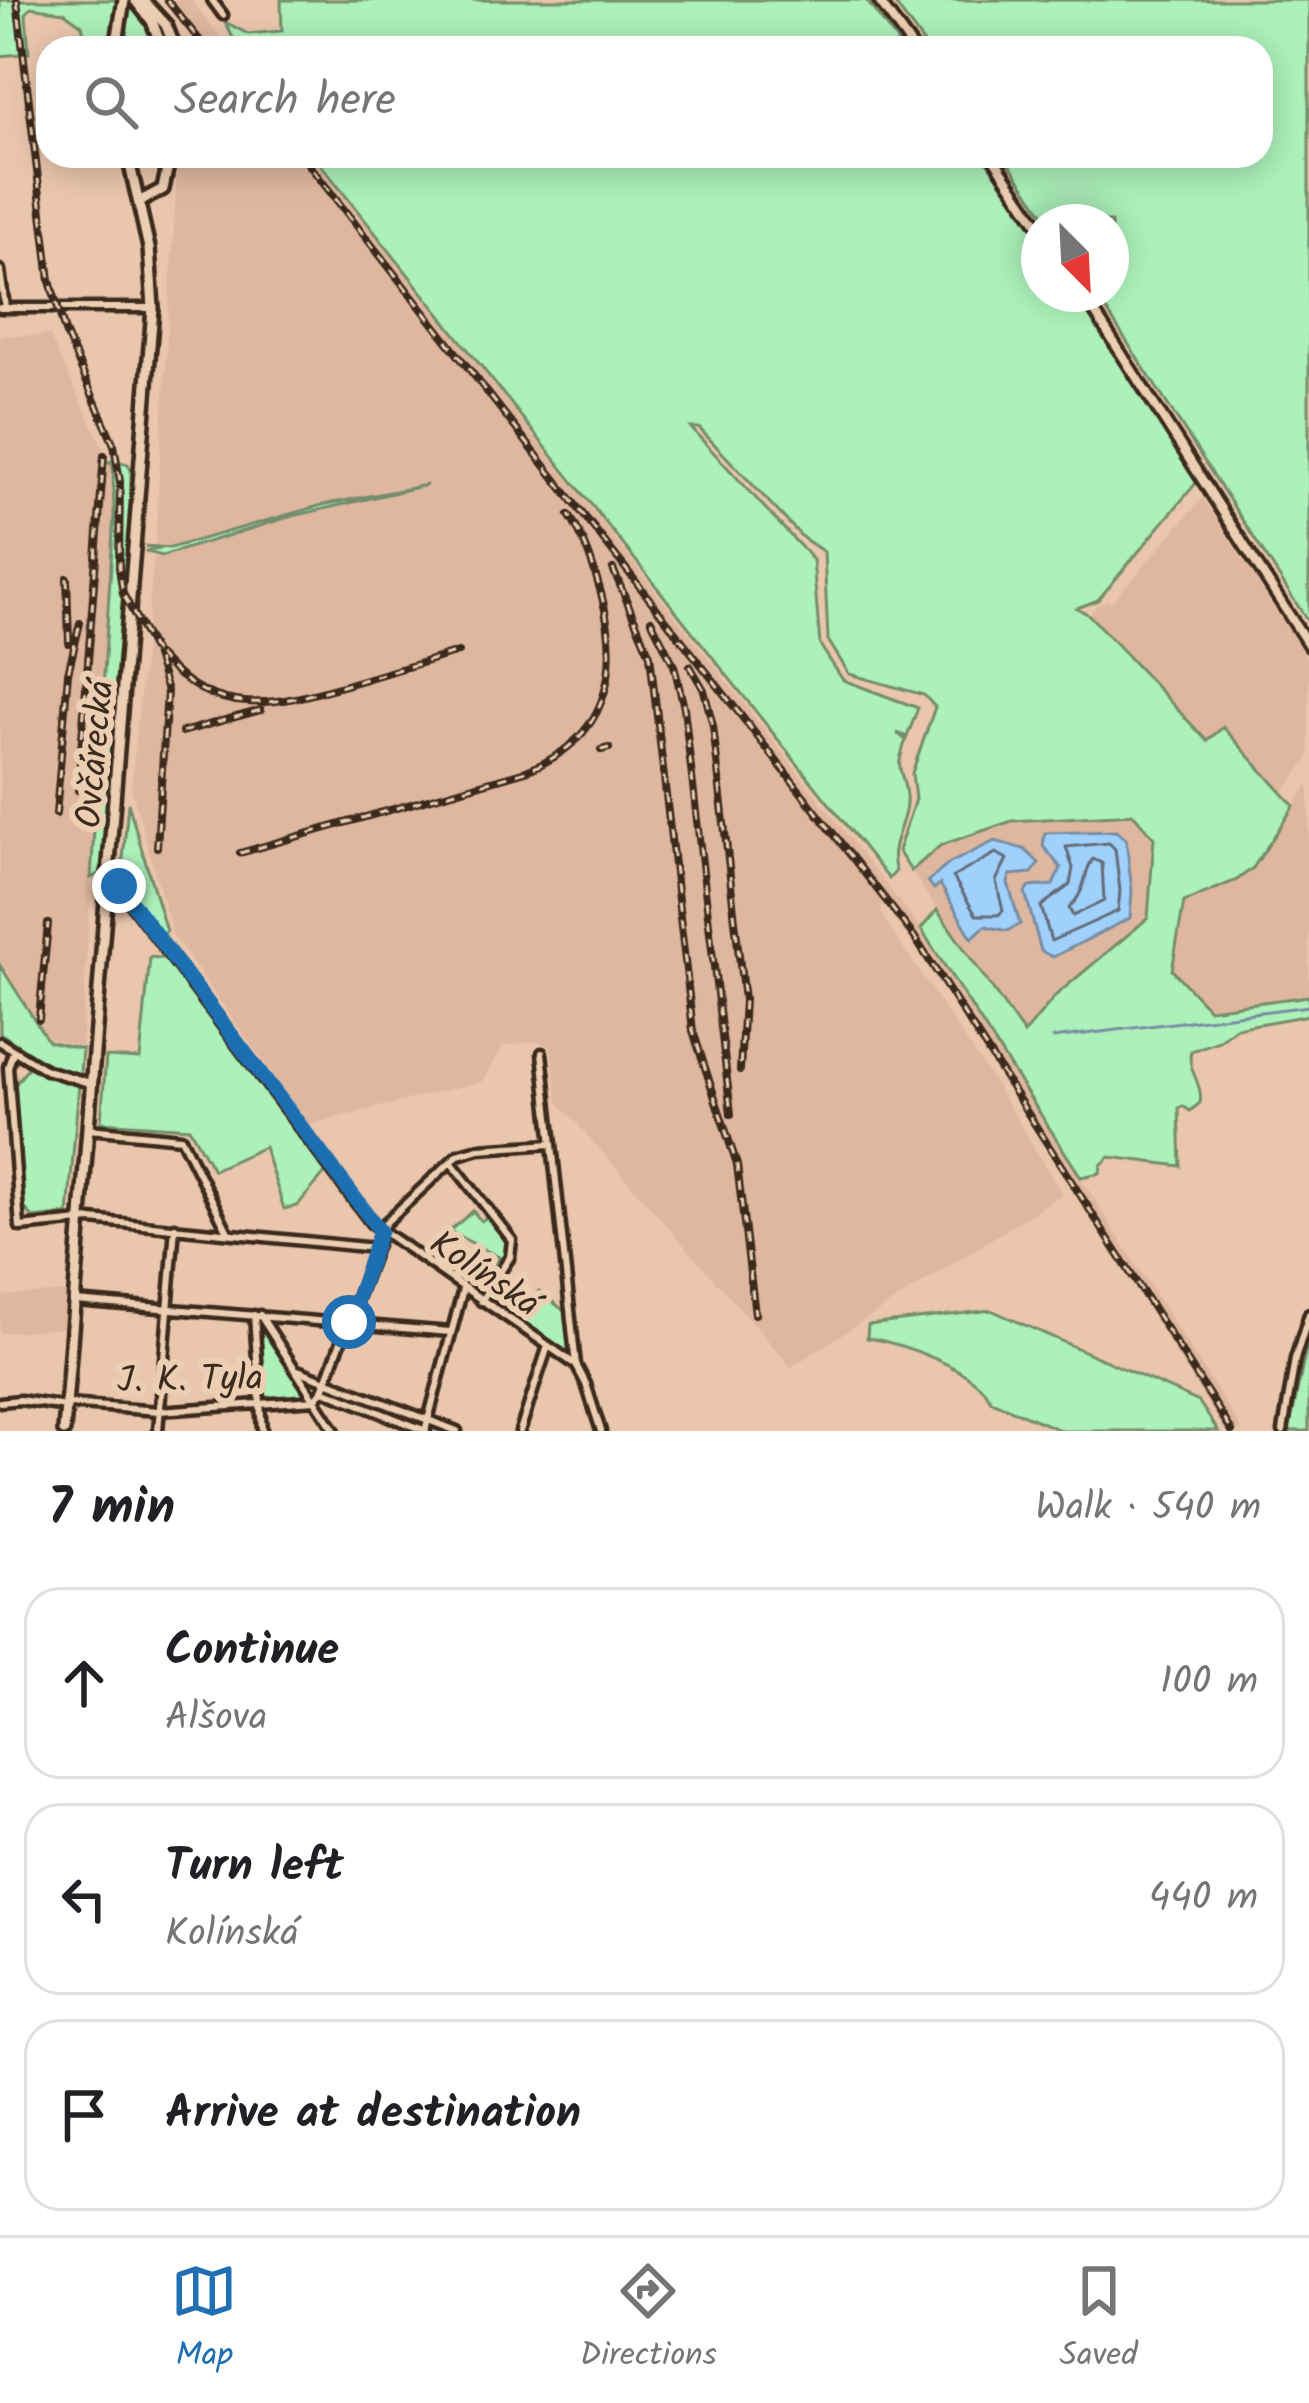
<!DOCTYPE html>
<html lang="en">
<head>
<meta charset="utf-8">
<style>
	:root { --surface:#fff; --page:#f6f6f6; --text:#202124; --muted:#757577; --line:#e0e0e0; --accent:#1f6fb2 }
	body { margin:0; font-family:Kalam,sans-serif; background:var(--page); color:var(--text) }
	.compass { position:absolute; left:1021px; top:204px; width:108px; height:108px; border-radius:50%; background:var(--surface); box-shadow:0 6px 30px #0003; rotate:156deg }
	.stop { position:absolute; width:36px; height:36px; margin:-27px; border:9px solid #1f6fb2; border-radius:50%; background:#fff }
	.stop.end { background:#1f6fb2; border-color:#fff; box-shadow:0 3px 12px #0008 }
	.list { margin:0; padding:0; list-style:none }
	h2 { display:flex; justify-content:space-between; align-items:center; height:156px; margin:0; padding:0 48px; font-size:51px }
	h2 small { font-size:39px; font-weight:400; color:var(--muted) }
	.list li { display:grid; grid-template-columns:78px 1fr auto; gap:36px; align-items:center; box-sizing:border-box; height:192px; margin:0 24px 24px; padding:0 24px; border:3px solid var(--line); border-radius:36px }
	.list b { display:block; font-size:45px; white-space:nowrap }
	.list p { margin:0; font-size:39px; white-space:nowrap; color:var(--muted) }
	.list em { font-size:39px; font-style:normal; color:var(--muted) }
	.icon { flex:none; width:66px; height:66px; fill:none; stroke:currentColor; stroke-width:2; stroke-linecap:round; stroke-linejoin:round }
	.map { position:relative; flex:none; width:1309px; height:1431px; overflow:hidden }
	.search { position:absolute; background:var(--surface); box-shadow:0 6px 30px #0003; left:36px; right:36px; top:36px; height:132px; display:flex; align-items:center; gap:30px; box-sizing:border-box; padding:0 42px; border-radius:36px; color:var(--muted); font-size:45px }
	.sheet { height:804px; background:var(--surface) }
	nav { display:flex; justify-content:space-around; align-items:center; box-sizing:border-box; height:168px; border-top:3px solid var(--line); background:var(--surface); font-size:33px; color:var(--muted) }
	nav a { display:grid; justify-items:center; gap:6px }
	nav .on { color:var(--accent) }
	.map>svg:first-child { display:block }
	.built { fill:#dfb79f }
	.green { fill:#acf0ba; stroke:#748d6c; stroke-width:3 }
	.water { fill:#a0d0fc; stroke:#788ea3; stroke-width:3 }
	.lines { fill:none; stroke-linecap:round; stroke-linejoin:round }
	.shore { stroke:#636c77; stroke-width:3 }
	.stream { stroke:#788ea3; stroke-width:3 }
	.minor-casing { stroke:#3b2a1e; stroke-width:15 }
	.tertiary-casing { stroke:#3b2a1e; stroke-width:16 }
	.secondary-casing { stroke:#3b2a1e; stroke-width:18 }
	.minor { stroke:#eccfb3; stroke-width:6 }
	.tertiary { stroke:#eccfb3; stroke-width:8 }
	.secondary { stroke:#eccfb3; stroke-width:9 }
	.rail-casing { stroke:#3b2a1e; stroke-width:8 }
	.rail { stroke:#eccfb3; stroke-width:3; stroke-dasharray:9; stroke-linecap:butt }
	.route { stroke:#1f6fb2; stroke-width:15 }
	.labels { text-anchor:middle; stroke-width:12; stroke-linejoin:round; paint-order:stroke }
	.street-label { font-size:36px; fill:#3b2a1e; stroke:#eccfb3 }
</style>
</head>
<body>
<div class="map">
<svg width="1309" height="1431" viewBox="0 0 1309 1431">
	<rect width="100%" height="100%" fill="#eac6ac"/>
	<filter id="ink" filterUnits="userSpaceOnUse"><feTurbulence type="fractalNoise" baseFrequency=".00833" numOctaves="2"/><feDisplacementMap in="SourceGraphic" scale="24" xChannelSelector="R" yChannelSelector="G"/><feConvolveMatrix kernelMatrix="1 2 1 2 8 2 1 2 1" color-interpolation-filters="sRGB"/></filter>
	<g filter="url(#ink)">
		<path class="built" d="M162 0H191L229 48H199Z
			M178 156H314L921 929 1243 1431H1225L946 991 881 900V912L889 927 999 1090 1062 1194 791 1367 558 1102 551 1047 537 1041 503 1046 483 1081 309 1125 173 936 131 788 155 544Z
			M49 335 113 468 114 515 81 1046 49 1038 0 961V336Z
			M1203 498 1309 662V758L1283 792 1223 728 1208 742 1089 615 1097 605 1107 600 1111 603Z
			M1309 783V996L1208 1009 1172 970 1184 902 1237 880 1253 868Z
			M1109 813 1134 814 1155 838 1148 918 1023 1035 911 871 941 845 1012 821Z
			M66 1292 63 1328 0 1333V1296Z"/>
		<path class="green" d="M0 0H127L149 23 158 48H123L127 21 116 18 111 48H87L82 25 64 12 31 7 26 14 29 53 0 56Z
			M281 0H866L902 48H238L225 22 248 34 282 31Z
			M892 0H1309V623L1096 294H1111V222H1049L1004 156H1261V48H927Z
			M314 156H983L1039 236V294H1076L1197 482 1098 600 1077 608 1089 615 1207 741 1223 727 1294 806 1253 868 1237 880 1184 902 1172 970 1209 1009 1309 996V1015L1236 1028 1219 1041 1191 1051C1186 1069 1204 1085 1200 1103L1190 1111 1183 1106 1179 1108 1181 1166 1110 1157 1101 1165 1100 1173 1081 1177 921 929 937 910 1024 1034 1056 995 1148 918 1154 838 1133 814 1012 821 941 845 911 871 898 851 915 799 912 773 935 707 924 695 849 674 828 640 824 552 803 538 699 428H691L813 560 820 645 843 680 918 708 907 737 897 733 906 740C894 773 902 765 906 795 909 821 886 845 896 871L889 879Z
			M113 460 128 464 131 470 130 545 115 764 102 872 91 878 114 515 113 464 109 462Z
			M427 485 289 517 162 556 145 551 160 549 145 546 170 548 322 505Z
			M128 803 166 931 162 937 121 883Z
			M150 957 170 959 327 1171 297 1206 284 1209 264 1147 213 1170 189 1128 101 1122 106 1057 140 1059Z
			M0 965 48 1041 82 1049 68 1214 33 1218 24 1207 15 1085 36 1057 0 1033Z
			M473 1211 481 1221 489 1216 509 1237 511 1252 481 1293 463 1283 476 1292 499 1257 449 1231Z
			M539 1291 567 1313 569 1355 518 1322Z
			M991 1310 1199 1402 1218 1431H1062L991 1401C978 1370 900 1342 867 1338L868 1325Z
			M257 1328H264L307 1397 262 1400Z
			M1309 1335V1431H1289Z"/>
		<path class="water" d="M1116 831 1126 839 1132 891 1130 918 1053 957 1041 951 1025 892 1029 887 1053 885 1061 868 1043 846 1045 833Z
			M995 841 1024 849 1039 863 1032 873 1010 875 1008 883 1020 924 1007 931 985 926 972 938 940 884 934 889 928 881 950 863Z"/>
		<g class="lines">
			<path class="shore" d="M1109 843 1115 849 1120 891 1118 911 1051 941 1041 906 1070 885 1073 868 1066 847Z
				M996 853 1007 859 996 881 1003 911 998 915H976L953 877Z
				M1093 859 1102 863 1104 901 1073 916 1069 908C1089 888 1082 873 1093 859Z"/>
			<path class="stream" d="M1053 1038 1309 1006"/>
			<defs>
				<path id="minor" d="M212 0 223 15
					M0 270 5 308
					M0 308H153
					M110 876 371 1223 576 1365 586 1384 601 1431
					M0 1042 46 1070 93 1084
					M13 1052 8 1067 20 1227 91 1220 375 1248
					M542 1053 576 1365
					M89 1129 181 1138 228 1232
					M451 1162 512 1240 510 1257 481 1301
					M75 1301 450 1332
					M254 1315 262 1431
					M260 1315 335 1431
					M295 1369 457 1431
					M323 1390 426 1431
					M0 1402 20 1400 66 1407
					M67 1404 159 1411 315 1400 323 1390 385 1223 458 1155 479 1149 551 1144
					M158 1431 175 1227
					M425 1431 463 1289
					M520 1431 548 1346
					M1283 1431 1295 1359 1309 1314"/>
				<path id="tertiary" d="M878 0 913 48
					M992 156 1039 226
					M1083 294 1309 646"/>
				<path id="secondary" d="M135 0 152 21 162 48
					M143 0 166 25 175 48
					M116 48 124 0
					M139 202 163 189 170 156
					M64 1431 153 308 149 248 128 156"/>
			</defs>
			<use href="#minor" class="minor-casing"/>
			<use href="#tertiary" class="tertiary-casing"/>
			<use href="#secondary" class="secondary-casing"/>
			<use href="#minor" class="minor"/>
			<use href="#tertiary" class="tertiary"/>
			<use href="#secondary" class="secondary"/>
			<defs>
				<path id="rail" d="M17 0 50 281 65 332 114 445 120 481 119 568 123 594 155 653 167 691 157 847
					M167 0 206 48
					M302 156 913 935 1232 1431
					M613 569 650 655 693 1031 737 1165 755 1314
					M67 578 69 643
					M651 620 674 665 684 708 731 1114
					M158 655C216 720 274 706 349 684 385 673 422 663 458 652
					M690 666 704 690 713 726 744 1000 740 1070
					M182 732 261 710
					M601 750 609 748
					M78 790 104 455
					M56 814 68 673 80 623
					M240 853 526 771C608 739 622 672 601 593 593 565 585 539 569 515
					M39 1019 48 924"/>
			</defs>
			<use href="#rail" class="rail-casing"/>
			<use href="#rail" class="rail"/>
		</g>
	</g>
	<g class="lines" filter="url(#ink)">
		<path class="route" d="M119 886 380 1231 349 1322"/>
	</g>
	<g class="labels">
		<g class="street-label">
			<text transform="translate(93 754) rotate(-85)" y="13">Ovčárecká</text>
			<text transform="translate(486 1272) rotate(34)" y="13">Kolínská</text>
			<text transform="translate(190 1377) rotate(-1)" y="13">J. K. Tyla</text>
		</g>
	</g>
</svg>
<svg class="compass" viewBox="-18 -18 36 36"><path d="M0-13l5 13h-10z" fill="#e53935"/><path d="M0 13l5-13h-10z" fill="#757577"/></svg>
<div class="stop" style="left:349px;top:1322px"></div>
<div class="stop end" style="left:119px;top:886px"></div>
<div class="search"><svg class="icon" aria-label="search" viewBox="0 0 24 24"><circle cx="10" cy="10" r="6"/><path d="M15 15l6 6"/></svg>Search here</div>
</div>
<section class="sheet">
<h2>7 min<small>Walk · 540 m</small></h2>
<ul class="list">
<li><svg class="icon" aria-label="ahead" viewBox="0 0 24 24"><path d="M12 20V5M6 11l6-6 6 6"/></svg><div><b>Continue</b><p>Alšova</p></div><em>100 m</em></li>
<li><svg class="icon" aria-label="left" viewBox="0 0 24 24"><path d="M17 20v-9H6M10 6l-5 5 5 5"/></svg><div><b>Turn left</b><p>Kolínská</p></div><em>440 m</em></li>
<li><svg class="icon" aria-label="arrive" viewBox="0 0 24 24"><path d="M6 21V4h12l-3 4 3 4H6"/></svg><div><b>Arrive at destination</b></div></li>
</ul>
</section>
<nav>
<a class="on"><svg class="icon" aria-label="map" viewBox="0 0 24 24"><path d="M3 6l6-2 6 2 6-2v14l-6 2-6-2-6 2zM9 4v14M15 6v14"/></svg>Map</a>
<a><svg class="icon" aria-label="directions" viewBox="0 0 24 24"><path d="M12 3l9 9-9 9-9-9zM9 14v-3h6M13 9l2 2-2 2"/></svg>Directions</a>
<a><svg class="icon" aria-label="saved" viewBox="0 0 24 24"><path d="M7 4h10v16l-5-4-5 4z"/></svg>Saved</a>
</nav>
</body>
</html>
